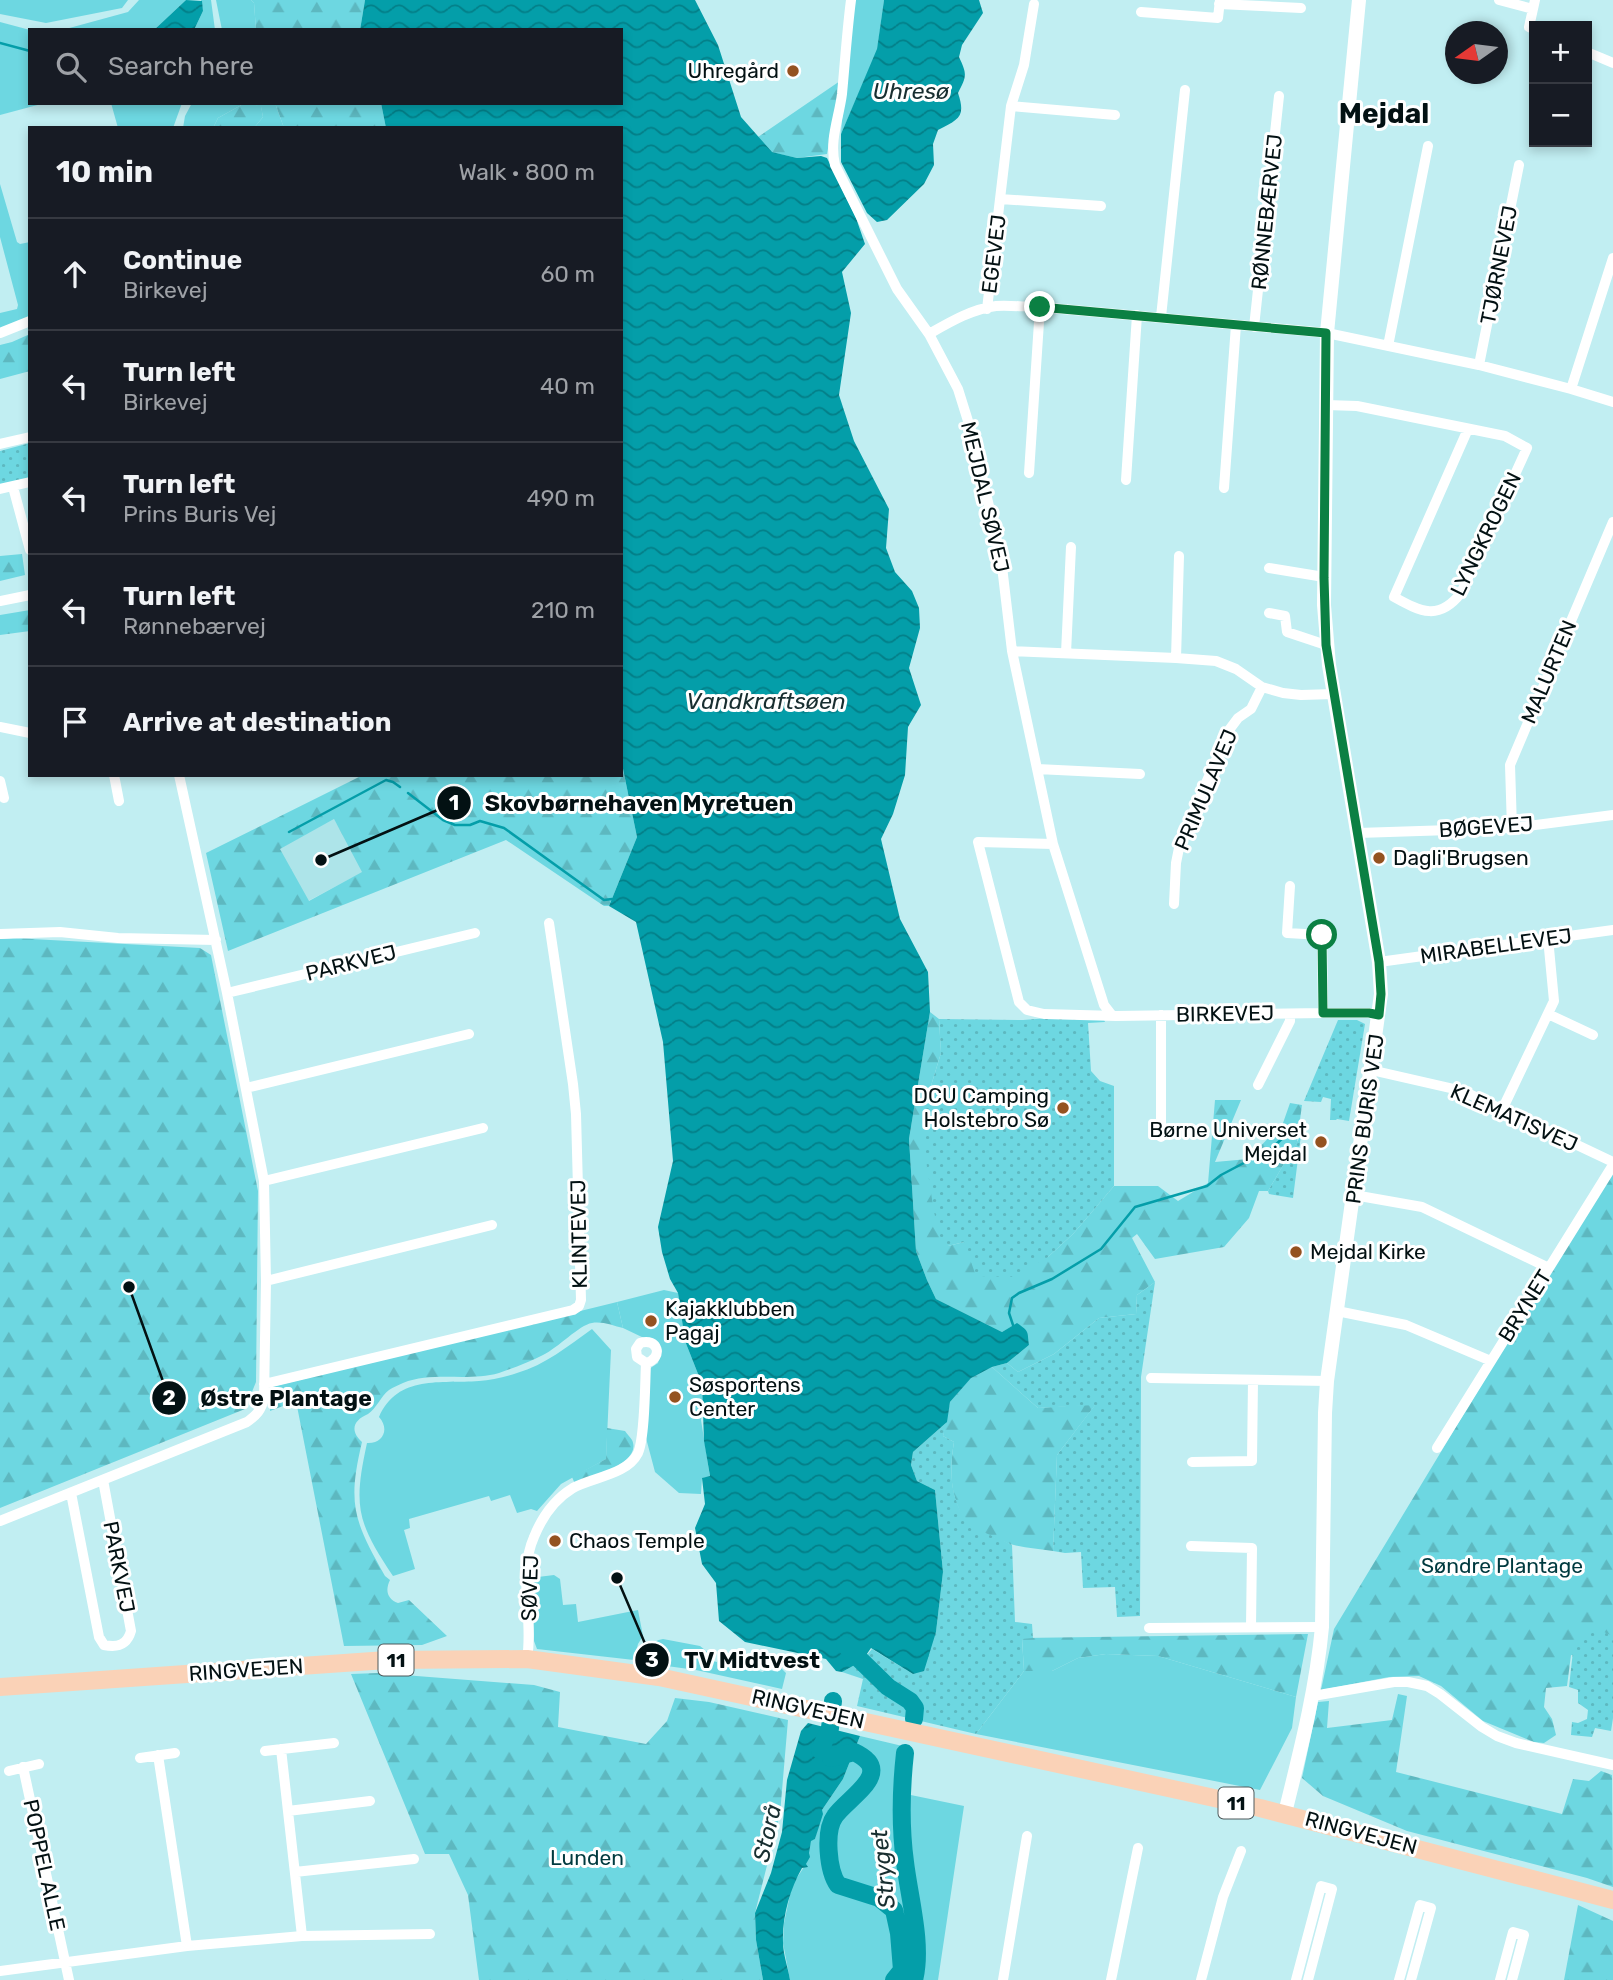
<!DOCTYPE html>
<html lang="en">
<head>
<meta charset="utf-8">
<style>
	:root { --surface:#171b24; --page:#242831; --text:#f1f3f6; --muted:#9ea1a6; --line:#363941 }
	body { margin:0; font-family:Rubik,sans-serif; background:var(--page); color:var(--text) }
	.controls { position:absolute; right:21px; top:21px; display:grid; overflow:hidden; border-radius:0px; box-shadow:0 4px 10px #0003 }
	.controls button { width:63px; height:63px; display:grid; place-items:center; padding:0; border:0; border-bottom:2px solid var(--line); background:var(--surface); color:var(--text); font:35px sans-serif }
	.compass { position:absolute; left:1445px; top:21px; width:63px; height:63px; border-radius:50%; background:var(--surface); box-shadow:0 4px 10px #0003; rotate:256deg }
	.stop { position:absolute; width:21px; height:21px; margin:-16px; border:5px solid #0b8043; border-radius:50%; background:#fff }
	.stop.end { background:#0b8043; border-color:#fff; box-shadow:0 2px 7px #0008 }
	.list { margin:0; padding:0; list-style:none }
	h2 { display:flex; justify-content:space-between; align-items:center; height:91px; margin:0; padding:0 28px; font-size:30px }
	h2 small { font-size:23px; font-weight:400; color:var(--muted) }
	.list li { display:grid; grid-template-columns:46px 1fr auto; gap:21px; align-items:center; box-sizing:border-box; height:112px; padding:0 28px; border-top:2px solid var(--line) }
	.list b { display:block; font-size:26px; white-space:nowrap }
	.list p { margin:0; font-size:23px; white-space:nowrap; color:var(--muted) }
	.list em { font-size:23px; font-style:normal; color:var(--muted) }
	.icon { flex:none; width:38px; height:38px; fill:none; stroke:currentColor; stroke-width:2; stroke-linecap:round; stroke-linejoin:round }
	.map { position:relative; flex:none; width:1613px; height:1980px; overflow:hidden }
	.search { position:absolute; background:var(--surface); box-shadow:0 4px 10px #0003; left:28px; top:28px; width:595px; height:77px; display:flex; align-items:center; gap:18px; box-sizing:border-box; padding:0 24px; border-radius:0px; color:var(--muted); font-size:26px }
	.panel { position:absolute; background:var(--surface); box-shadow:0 4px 10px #0003; left:28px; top:126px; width:595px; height:651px; border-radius:0px }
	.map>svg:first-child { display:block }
	.built { fill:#ade4e9 }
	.green { fill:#6dd7e1 }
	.forest { fill:url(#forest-firs); fill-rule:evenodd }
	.park { fill:url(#park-dots) }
	.water { fill:url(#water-waves) }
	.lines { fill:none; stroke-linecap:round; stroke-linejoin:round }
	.stream { stroke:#049ea9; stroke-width:2.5 }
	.river { stroke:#049ea9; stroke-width:18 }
	.minor { stroke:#fff; stroke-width:10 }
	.tertiary { stroke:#fff; stroke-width:14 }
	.primary { stroke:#fad2b7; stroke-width:18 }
	.route { stroke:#0b8043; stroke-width:9 }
	.poi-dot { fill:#945220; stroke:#fff; stroke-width:2.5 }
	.labels { text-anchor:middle; stroke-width:6; stroke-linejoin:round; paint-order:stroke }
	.shield { fill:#fff; stroke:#4f585a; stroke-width:2 }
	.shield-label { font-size:19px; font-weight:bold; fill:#031113 }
	.poi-label { font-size:21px; fill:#031113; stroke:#fff; text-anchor:start }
	.street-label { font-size:21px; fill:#031113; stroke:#fff }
	.park-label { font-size:21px; fill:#003a3f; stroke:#fff }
	.water-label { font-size:23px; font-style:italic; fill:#182e30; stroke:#fff }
	.district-label { font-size:28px; font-weight:bold; fill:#031113; stroke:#fff }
	.leader { fill:none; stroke:#031113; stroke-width:2.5 }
	.callout-dot { fill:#031113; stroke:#fff; stroke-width:2.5 }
	.mark-label { font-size:21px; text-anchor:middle; font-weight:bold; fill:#fff }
	.callout-label { font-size:23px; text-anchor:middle; font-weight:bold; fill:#031113; stroke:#fff; stroke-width:6; stroke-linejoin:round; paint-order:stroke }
</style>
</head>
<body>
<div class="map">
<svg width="1613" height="1980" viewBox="0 0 1613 1980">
	<defs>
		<pattern id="forest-firs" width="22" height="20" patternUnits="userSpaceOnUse" patternTransform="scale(1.75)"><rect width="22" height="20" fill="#6dd7e1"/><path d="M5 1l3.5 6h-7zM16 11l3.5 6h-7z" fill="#5db8c0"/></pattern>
		<pattern id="park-dots" width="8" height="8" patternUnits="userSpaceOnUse" patternTransform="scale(1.75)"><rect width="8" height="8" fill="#6dd7e1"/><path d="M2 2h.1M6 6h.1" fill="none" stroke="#5db8c0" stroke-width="1.8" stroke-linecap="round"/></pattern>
		<pattern id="water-waves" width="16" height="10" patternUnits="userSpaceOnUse" patternTransform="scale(1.75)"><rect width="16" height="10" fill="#049ea9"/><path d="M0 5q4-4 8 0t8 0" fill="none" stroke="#037f88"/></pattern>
	</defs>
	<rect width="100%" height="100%" fill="#c1eef2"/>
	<path class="built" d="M334 819 363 872 308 901 279 849Z"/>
	<path class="green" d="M0 0H128L122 8 46 23 0 14Z
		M139 0H186L154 30H62L128 12Z
		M201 0H211L215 30H194L203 11Z
		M216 0H251L254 3 256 30H222Z
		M854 0H884L877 51 841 134 847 48Z
		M0 22 30 30V103H45L0 115Z
		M111 103H182L173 128H118Z
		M192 103H245L218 118 213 128H183L185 116Z
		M248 103H275L284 128H254L263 117 261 107Z
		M0 184 17 242 20 244 30 242V317L0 331V313L17 309 18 305 0 237Z
		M664 1290 678 1293 685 1341 702 1384 703 1409 701 1420 710 1477 702 1478 701 1494 679 1493 655 1472 646 1438 649 1369 658 1363 661 1351 644 1338 623 1328 617 1302Z
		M592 1329 611 1350 606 1459 561 1484 537 1511 531 1509 517 1513 510 1495 491 1501 489 1496 409 1519 410 1528 404 1530 415 1569 393 1576C357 1522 353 1507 367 1443 383 1444 390 1429 379 1417 398 1374 441 1384 479 1381 491 1380 505 1377 517 1373 545 1365 568 1346 592 1329Z
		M554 1575 560 1579 563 1605 576 1604 578 1622 638 1610 643 1636 638 1644 634 1660 537 1649 534 1641 533 1582 538 1577Z
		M663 1639 700 1646 714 1657 713 1661 717 1662 718 1658 725 1660V1663L729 1664 730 1661 737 1663V1666L741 1667 742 1664 749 1665 748 1669 752 1670 753 1666 760 1668 759 1671 763 1672 765 1669 778 1672 780 1667 786 1673 782 1689 696 1670 645 1663C644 1651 650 1641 663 1639Z
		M1106 1654 1158 1656 1296 1697 1292 1728 1260 1790 976 1734 1024 1671H1052L1078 1658Z
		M860 1736 911 1748 906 1794 964 1806 938 1980H790L783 1943 784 1923 792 1885 806 1864 811 1840 815 1839 822 1810 843 1779Z"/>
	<path class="forest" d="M251 0H365L360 30H256L254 3Z
		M840 81 827 154 797 158 771 152 758 137Z
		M245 103 261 106 263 117 254 128H213L218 118Z
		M275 103H381L386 128H284Z
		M30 334V371L0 379V345L12 342Z
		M22 554 25 575 0 581V556Z
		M30 610V631L0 635V615Z
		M621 759 637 837 609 906H604L506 840 228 951 206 853 363 775H621ZM334 819 362 872 309 901 280 849Z
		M13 938 200 948 211 955 258 1191 256 1382 245 1409 0 1508V939Z
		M930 1012 939 1019 941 1053 926 1102 948 1246 964 1242 1048 1257 1073 1234 1114 1186H1158L1178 1201 1208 1183 1215 1100H1241L1215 1162 1248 1159 1283 1123 1290 1103 1302 1105 1297 1142 1268 1191H1259L1249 1218 1224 1247 1155 1259 1137 1234 1132 1238 1155 1282 1137 1295 1136 1314 1099 1318 1054 1354 1018 1372 1007 1363 1029 1345 1016 1324 1002 1332 936 1299 927 1280 916 1251 909 1139Z
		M1613 1167V1664L1571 1655 1567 1686 1546 1688 1544 1707 1552 1719 1556 1735 1544 1743 1534 1742 1483 1721 1441 1686 1419 1676 1389 1677 1321 1690 1334 1629Z
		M617 1302 623 1328C614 1326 602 1321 592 1323 579 1325 558 1348 543 1355 530 1362 513 1368 499 1373 468 1382 433 1371 403 1383 399 1385 393 1387 389 1390 381 1396 376 1409 368 1414 354 1420 349 1430 362 1442 347 1505 354 1521 385 1576L390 1580C385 1590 387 1599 398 1603L409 1600 447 1636 422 1645 344 1646 296 1401 270 1411 271 1387Z
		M992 1367 1038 1408 1096 1404 1057 1455 1053 1551C1039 1549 1023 1548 1010 1544 1000 1540 984 1534 975 1528 949 1509 949 1471 954 1442L943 1436 950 1402 971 1377Z
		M607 1428 625 1431C627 1434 630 1437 632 1440 643 1463 590 1478 575 1484L572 1477 606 1459Z
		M1308 1634 1296 1697 1158 1656 1106 1654 1078 1658 1052 1671H1024L1022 1638Z
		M378 1673 534 1685 560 1692 558 1727 646 1744 667 1721 675 1698 709 1702 788 1720 780 1814 755 1913 756 1940 763 1980H479L468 1895 449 1854H425L351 1674Z
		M1398 1694 1407 1696 1396 1772 1562 1814 1573 1779 1589 1781 1601 1771 1612 1775 1613 1887 1587 1878 1407 1831 1323 1796 1302 1778 1318 1702 1329 1701 1327 1728 1392 1720Z
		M1578 1905 1613 1921V1980H1564Z"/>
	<path class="park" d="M30 443V478L0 486V451Z
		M1062 1017H1103L1105 1022 1088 1023 1091 1071 1100 1081 1114 1086V1186L1073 1234 1048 1257 1011 1277 976 1276 964 1242 948 1246 942 1244 934 1212 925 1154 926 1102 941 1053 939 1019 1023 1020Z
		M1338 1020H1357L1365 1024 1349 1121 1337 1119 1336 1120H1330L1331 1099 1323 1097 1321 1102 1304 1101Z
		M1301 1135 1293 1198 1269 1194 1268 1191Z
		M1155 1282 1141 1377 1140 1616 1117 1617 1115 1587 1083 1588 1081 1552 1065 1553 1053 1551 1057 1455 1095 1405 1038 1408 992 1367 1007 1363 1018 1372 1054 1354 1099 1318 1136 1314 1137 1295Z
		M947 1422 943 1436 954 1442C949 1471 949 1510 977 1528 987 1535 1001 1539 1012 1545L1015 1622 1032 1624 1033 1638 1022 1639 1024 1671 976 1734 857 1706 863 1679 842 1672 862 1661 872 1649 913 1674 936 1632 943 1572 935 1490 917 1481 911 1465 913 1452Z
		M1595 1628 1613 1636V1718L1611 1731 1595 1728 1592 1737 1571 1735 1572 1722 1578 1723 1587 1719 1588 1710 1578 1703V1690L1569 1687 1573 1651Z"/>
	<path class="water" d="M186 0 202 1 203 11 194 30H154Z
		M365 0H695L718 45 741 117 772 152 797 158 821 156 827 158 856 218 865 244 842 272 851 313 839 395 854 441 889 509 886 548 895 572 912 591 919 608 920 628 909 668 921 705 908 727 905 775 893 814 881 839 900 919 928 972 930 1012 909 1139 916 1251 927 1280 936 1299 1002 1332 1017 1323C1030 1332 1027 1331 1029 1345L1007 1363 992 1367 971 1378 950 1402 947 1422 913 1452 911 1465 917 1481 935 1490 943 1572 936 1632 924 1671 913 1674 871 1648 862 1661 842 1672 836 1671 826 1659 745 1642 719 1621 716 1583 702 1564 695 1528 705 1504 702 1478 710 1476 704 1441 702 1384 685 1341 678 1293 670 1279 662 1252 658 1227 673 1161 663 1042 636 922 609 906 637 837 621 759V128H386L381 103H621V30H360Z
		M884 0H979L983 13 962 45 959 57C967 74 967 76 958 93 966 117 959 119 938 130L933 144 934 165 924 184 887 220 877 222 867 213 841 162V134L877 49Z
		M808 1723 860 1736 843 1779 822 1810 823 1814 815 1839 811 1841 809 1853 810 1857 806 1864 808 1867 802 1868C790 1889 782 1917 783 1942 783 1955 788 1967 790 1980H763L756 1940 755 1913 771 1873 782 1832 787 1780 801 1731Z"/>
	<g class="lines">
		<path class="stream" d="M0 43 30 51
			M408 793 443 820 455 825H470L480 821 504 828 604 900 612 899
			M289 832 386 780 393 782 400 787
			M1013 1325 1009 1313 1012 1298 1019 1293 1052 1279 1101 1249 1135 1207 1207 1186 1221 1175 1272 1148 1286 1135 1291 1126"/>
		<path class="river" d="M845 1645 888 1687 910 1701 915 1708 914 1719
			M820 1750 830 1728 833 1701
			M905 1753C901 1789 900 1825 905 1862 909 1897 923 1945 914 1980
			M831 1758 854 1752C897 1772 848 1797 835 1816 824 1831 828 1871 838 1885L879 1898 894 1910 899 1933 902 1970 894 1980"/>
		<path class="minor" d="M851 0C847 31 845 62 842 94 839 118 829 140 835 165L897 289 929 334 958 389 973 437 1001 558 1012 651 1053 844 1104 1005 1111 1014
			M1499 0 1533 9
			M1219 4 1301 8
			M1141 12 1218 18 1220 0
			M1534 29 1529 27 1535 0
			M1587 52 1613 63
			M1011 106 1115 115
			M1000 199 1101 206
			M987 309 1011 106 1024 65 1034 4
			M1161 317 1185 90
			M1254 327 1279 96
			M0 333 30 321
			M929 334C950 322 972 309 996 306 1010 305 1026 307 1040 307L1327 333 1479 365 1571 389 1613 402
			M1388 346 1428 146
			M1479 365 1519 165
			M1571 389 1613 258
			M1326 405 1357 406 1505 436 1527 448 1461 593C1439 621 1421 612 1394 597L1468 429
			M0 444 30 437
			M1029 473 1040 307
			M1126 480 1137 315
			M13 487 30 550
			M1224 488 1236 325
			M0 489 30 482
			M1269 568 1324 577
			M0 601 30 595
			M1269 613 1285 616 1287 632 1326 645
			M1012 651 1176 658 1216 661 1236 669 1262 687 1283 693 1301 695 1334 694
			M1066 653 1071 547
			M1176 658 1179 556
			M0 727 30 733
			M1037 769 1140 774
			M114 775 119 801
			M0 781 4 798
			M1512 828 1510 765 1613 522
			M1358 833 1512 828 1613 815
			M1053 844 978 842 1019 1002 1027 1010 1044 1014 1116 1016 1323 1013H1369L1379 1015
			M1290 886 1287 933 1322 935 1323 1013
			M1174 904 1176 863 1180 843 1229 730 1238 718 1251 709 1262 687
			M0 934 60 932 118 938 216 940
			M1379 962 1613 930
			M227 993 475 933
			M1548 1014 1593 1035
			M1161 1015V1137
			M1371 1070 1463 1091 1613 1162
			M1258 1085 1290 1021V1014
			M246 1088 469 1034
			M1502 1110 1554 1001 1548 938
			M264 1181 483 1128
			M1354 1195 1422 1207 1549 1268
			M266 1281 492 1225
			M1337 1311 1406 1325 1491 1361
			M1151 1378 1327 1381
			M264 1384 573 1310 579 1306 581 1300 576 1114 573 1084 549 923
			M1437 1448 1613 1165
			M1192 1462 1252 1461 1253 1380
			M71 1493 99 1637 104 1645C118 1648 127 1645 131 1631L103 1480
			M0 1521 247 1422C257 1415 261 1410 264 1399L266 1281 264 1181 227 993 179 775
			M1191 1546 1252 1548 1251 1627
			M1149 1628 1322 1627
			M527 1659C534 1619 517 1575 534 1537 542 1517 555 1499 573 1488 593 1477 627 1475 638 1453 645 1437 645 1383 646 1363 664 1358 658 1337 640 1343L636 1349 637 1357 646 1363
			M1313 1696 1394 1682H1408L1427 1686 1440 1694 1482 1727 1497 1736 1516 1743 1613 1765
			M281 1749 302 1936
			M265 1751 334 1743
			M158 1755 187 1946
			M140 1758 175 1753
			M23 1767 69 1980
			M9 1771 39 1764
			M288 1811 370 1801
			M295 1872 414 1859
			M0 1971 187 1946 302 1936 430 1934
			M1003 1980 1027 1836
			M1111 1980 1138 1848
			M1201 1980 1223 1897 1241 1851
			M1296 1980 1321 1886 1332 1889 1308 1980
			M1399 1980 1420 1905 1431 1908 1411 1980
			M1500 1980 1513 1932 1524 1935 1512 1980"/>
		<path class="tertiary" d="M1285 1813C1300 1752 1316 1691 1322 1627L1325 1413 1327 1381 1381 994 1379 962 1329 665 1324 605 1327 333 1359 0"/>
		<path class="primary" d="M0 1687 387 1660 527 1659 659 1677 1260 1808 1613 1900"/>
	</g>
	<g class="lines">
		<path class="route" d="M1040 307 1326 333 1324 578 1326 645 1379 962 1381 994 1379 1015 1369 1013H1323L1322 935"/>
	</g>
	<g class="poi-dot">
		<circle cx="793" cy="71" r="7"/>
		<circle cx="1379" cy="858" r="7"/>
		<circle cx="1063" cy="1108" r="7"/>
		<circle cx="1321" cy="1142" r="7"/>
		<circle cx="1296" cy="1252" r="7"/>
		<circle cx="651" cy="1321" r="7"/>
		<circle cx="675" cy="1397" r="7"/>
		<circle cx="555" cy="1541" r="7"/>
	</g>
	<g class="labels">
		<g class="shield">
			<rect x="378.5" y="1644.5" width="35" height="31" rx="5"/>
			<rect x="1218.5" y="1787.5" width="35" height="31" rx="5"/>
		</g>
		<g class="shield-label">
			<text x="396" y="1667">11</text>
			<text x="1236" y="1810">11</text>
		</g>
		<g class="poi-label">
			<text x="779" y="78" text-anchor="end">Uhregård</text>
			<text x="1393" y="865">Dagli'Brugsen</text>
			<text x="1049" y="1103" text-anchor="end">DCU Camping<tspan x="1049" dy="24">Holstebro Sø</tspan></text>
			<text x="1307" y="1137" text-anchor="end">Børne Universet<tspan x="1307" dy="24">Mejdal</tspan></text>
			<text x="1310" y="1259">Mejdal Kirke</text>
			<text x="665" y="1316">Kajakklubben<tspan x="665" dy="24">Pagaj</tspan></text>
			<text x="689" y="1392">Søsportens<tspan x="689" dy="24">Center</tspan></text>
			<text x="569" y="1548">Chaos Temple</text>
		</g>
		<g class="street-label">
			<text transform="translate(1267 212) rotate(-84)" y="7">RØNNEBÆRVEJ</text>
			<text transform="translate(994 254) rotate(-83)" y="7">EGEVEJ</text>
			<text transform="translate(1499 265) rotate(-79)" y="7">TJØRNEVEJ</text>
			<text transform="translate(985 497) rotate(77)" y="7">MEJDAL SØVEJ</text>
			<text transform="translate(1486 534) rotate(-64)" y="7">LYNGKROGEN</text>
			<text transform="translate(1549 672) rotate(-67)" y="7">MALURTEN</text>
			<text transform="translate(1206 790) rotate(-67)" y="7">PRIMULAVEJ</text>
			<text transform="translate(1486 827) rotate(-4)" y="7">BØGEVEJ</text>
			<text transform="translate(1496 946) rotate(-8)" y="7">MIRABELLEVEJ</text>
			<text transform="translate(351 963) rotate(-14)" y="7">PARKVEJ</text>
			<text transform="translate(1225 1014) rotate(-1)" y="7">BIRKEVEJ</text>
			<text transform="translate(1514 1118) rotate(24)" y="7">KLEMATISVEJ</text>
			<text transform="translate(1365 1119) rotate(-82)" y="7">PRINS BURIS VEJ</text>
			<text transform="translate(579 1234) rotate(-91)" y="7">KLINTEVEJ</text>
			<text transform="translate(1525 1306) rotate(-58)" y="7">BRYNET</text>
			<text transform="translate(119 1567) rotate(79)" y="7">PARKVEJ</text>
			<text transform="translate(530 1588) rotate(-88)" y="7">SØVEJ</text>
			<text transform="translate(246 1670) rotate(-4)" y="7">RINGVEJEN</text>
			<text transform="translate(808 1709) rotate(13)" y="7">RINGVEJEN</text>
			<text transform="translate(1361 1833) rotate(15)" y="7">RINGVEJEN</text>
			<text transform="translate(44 1865) rotate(78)" y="7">POPPEL ALLE</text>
		</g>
		<g class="park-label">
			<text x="1502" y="1573">Søndre Plantage</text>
			<text x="587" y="1865">Lunden</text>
		</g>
		<g class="water-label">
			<text x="911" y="99">Uhresø</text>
			<text x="766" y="709">Vandkraftsøen</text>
			<text transform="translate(767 1833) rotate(-77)" y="8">Storå</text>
			<text transform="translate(883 1869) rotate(-96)" y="8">Stryget</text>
		</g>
		<g class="district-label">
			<text x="1384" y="123">Mejdal</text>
		</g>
	</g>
	<path class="leader" d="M321 860L454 803M129 1287L169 1398M617 1578L652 1660"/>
	<g class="callout-dot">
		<circle cx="321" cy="860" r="7"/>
		<circle cx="129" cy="1287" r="7"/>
		<circle cx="617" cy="1578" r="7"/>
		<circle cx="454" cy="803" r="18"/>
		<circle cx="169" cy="1398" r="18"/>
		<circle cx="652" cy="1660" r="18"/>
	</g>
	<g class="mark-label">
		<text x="454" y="810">1</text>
		<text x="169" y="1405">2</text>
		<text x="652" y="1667">3</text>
	</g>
	<g class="callout-label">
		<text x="639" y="811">Skovbørnehaven Myretuen</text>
		<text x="286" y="1406">Østre Plantage</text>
		<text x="752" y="1668">TV Midtvest</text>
	</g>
</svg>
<div class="controls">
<button>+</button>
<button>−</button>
</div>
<svg class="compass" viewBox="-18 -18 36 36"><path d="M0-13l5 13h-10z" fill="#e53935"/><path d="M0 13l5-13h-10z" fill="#9ea1a6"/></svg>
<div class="stop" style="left:1322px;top:935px"></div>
<div class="stop end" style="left:1040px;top:307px"></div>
<div class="search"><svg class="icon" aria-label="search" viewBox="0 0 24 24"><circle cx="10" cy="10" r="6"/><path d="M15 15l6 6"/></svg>Search here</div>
<section class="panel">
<h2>10 min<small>Walk · 800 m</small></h2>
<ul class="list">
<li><svg class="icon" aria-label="ahead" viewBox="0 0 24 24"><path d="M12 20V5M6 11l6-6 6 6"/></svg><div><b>Continue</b><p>Birkevej</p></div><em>60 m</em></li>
<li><svg class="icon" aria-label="left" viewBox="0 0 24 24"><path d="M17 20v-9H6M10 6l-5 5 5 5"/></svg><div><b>Turn left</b><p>Birkevej</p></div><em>40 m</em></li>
<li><svg class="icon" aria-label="left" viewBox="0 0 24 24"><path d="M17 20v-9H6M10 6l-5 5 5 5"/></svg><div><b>Turn left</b><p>Prins Buris Vej</p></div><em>490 m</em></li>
<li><svg class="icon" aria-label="left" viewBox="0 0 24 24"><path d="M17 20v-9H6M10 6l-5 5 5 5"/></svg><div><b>Turn left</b><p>Rønnebærvej</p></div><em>210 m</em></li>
<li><svg class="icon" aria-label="arrive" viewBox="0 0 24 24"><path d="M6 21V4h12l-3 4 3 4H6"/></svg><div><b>Arrive at destination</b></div></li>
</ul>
</section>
</div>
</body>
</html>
